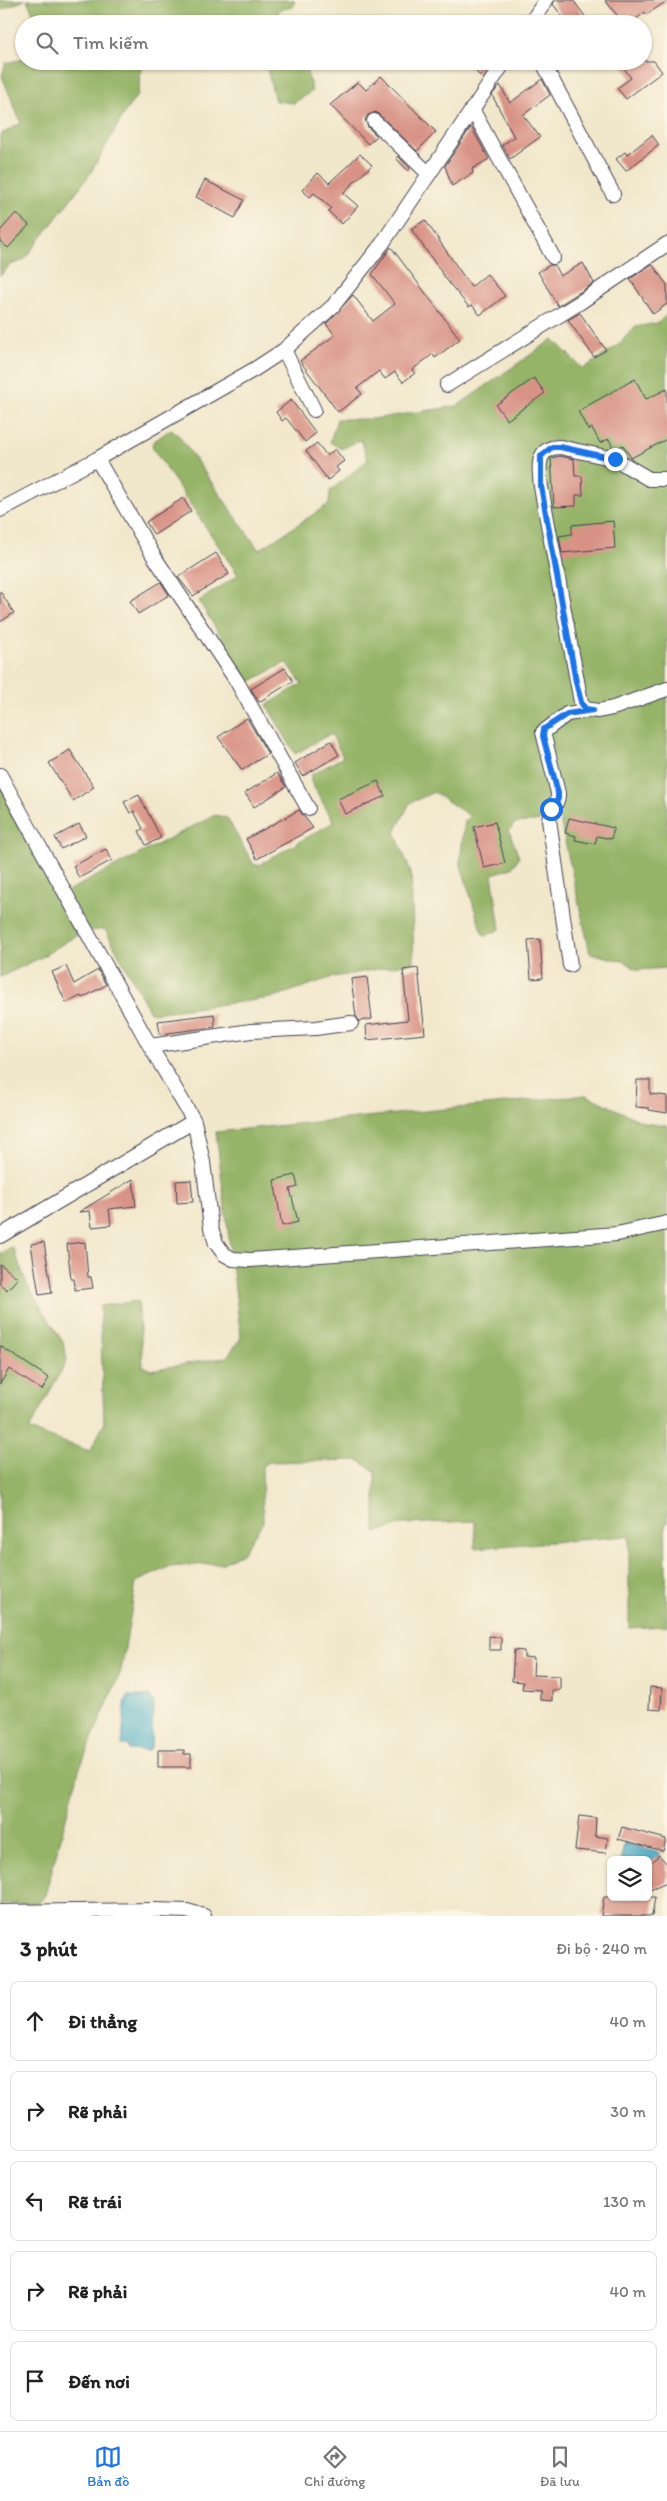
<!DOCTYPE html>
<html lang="vi">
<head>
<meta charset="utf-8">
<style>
	:root { --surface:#fff; --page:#f2f2f2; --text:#222; --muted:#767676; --line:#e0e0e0; --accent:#1a73e8 }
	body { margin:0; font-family:Itim,sans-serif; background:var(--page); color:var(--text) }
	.controls { position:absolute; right:15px; bottom:15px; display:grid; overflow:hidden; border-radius:8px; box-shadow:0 1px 4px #0004 }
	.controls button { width:45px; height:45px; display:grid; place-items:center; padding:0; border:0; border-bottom:1px solid var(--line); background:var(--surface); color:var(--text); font:25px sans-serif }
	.stop { position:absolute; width:15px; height:15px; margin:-11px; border:4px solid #1a73e8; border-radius:50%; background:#fff }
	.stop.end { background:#1a73e8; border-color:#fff; box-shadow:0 1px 5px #0008 }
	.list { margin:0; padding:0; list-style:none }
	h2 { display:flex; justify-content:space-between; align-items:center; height:65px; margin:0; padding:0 20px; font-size:21px }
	h2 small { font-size:16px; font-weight:400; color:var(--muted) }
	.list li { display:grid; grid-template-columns:32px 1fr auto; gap:15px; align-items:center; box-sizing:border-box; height:80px; margin:0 10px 10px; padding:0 10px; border:1px solid var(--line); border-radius:8px }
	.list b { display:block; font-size:19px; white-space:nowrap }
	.list em { font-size:16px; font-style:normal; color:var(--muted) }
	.icon { flex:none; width:28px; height:28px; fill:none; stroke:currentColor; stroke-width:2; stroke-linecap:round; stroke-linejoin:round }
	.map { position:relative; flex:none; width:667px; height:1916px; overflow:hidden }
	.search { position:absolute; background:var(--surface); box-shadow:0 1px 4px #0004; left:15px; right:15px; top:15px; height:55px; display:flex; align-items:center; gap:12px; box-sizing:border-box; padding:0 18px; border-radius:28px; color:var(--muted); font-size:19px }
	.sheet { height:515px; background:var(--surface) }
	nav { display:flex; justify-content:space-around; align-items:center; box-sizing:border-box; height:70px; border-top:1px solid var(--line); background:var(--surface); font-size:14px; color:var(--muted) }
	nav a { display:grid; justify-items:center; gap:2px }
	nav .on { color:var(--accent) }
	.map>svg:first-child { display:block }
	.forest { fill:#95b467; stroke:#5c6b51 }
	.water { fill:#46abc5; stroke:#346680 }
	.building { fill:#d89386 }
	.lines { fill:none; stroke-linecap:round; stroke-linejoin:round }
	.minor-casing { stroke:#414051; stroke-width:16 }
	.minor { stroke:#fff; stroke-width:14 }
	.route { stroke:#1a73e8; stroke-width:6 }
</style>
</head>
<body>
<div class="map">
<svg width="667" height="1916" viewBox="0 0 667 1916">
	<rect width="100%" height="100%" fill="#fcf5e5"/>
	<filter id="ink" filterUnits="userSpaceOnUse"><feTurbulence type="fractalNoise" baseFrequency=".02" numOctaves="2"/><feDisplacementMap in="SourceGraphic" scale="10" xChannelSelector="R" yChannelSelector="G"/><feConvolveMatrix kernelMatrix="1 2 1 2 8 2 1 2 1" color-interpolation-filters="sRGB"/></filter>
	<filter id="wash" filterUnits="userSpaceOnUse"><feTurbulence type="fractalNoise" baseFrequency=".0096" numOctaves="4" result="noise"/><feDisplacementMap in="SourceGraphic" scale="20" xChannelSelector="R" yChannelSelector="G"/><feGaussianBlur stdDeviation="1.12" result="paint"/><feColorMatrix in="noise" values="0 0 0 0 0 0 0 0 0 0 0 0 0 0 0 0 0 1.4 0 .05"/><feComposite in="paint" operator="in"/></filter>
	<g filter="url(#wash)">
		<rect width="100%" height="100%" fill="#f1e7cb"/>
		<path class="forest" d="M0 0H25L0 10Z
			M27 0H295L293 7 279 10 275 24H38Z
			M24 59V61H145L141 68 138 94 125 112 90 174 24 260 10 265 0 276V135L21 123 2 76 6 63Z
			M265 61H304L312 91 294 103 275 101Z
			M667 314V968L637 970 626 962 590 953 560 819 515 823 509 831 519 857 512 868 492 874 500 929 486 936 482 933 460 862 465 820 470 816 434 792 410 803 395 832 411 873 414 962 330 978 271 998 154 1013 150 1012 105 929 82 932 40 958 0 977V783L60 895 215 815 227 818 254 865H259L334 822 311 782V775L343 757 332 735H328L295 754 267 705 302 684 287 662 249 682 199 601 238 575 152 447 153 442 171 429 179 436 259 550 329 504 330 491 368 460 361 440 341 449 330 442 337 419H373L457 406 553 339 583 369 616 347 635 327 658 323Z
			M586 1095 645 1123 667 1125V1523L665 1524 667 1626 629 1628V1536L475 1548V1521L403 1524 375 1533V1471L358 1460 268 1462 262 1466 263 1522 242 1553 223 1563 169 1567 136 1582 121 1671 80 1767 45 1895 39 1903 0 1905V1254L13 1247 28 1287 63 1342 67 1360 29 1430 90 1451 104 1424 100 1306 138 1301 143 1366 151 1370 227 1357 241 1338 216 1132Z"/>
		<path class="water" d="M129 1696H150L154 1701 151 1748 147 1751 129 1750V1746L122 1745 125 1701Z
			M624 1843 660 1853V1861L648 1865V1860H621Z"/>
		<g id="blocks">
			<path class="building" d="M555 0H573L587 19 581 24H568L553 4Z
				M605 0H667V1L646 15 645 12 630 24H624Z
				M465 61H494L480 76Z
				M619 61H654L662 72 626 99 617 88 631 78Z
				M381 76 436 132 417 151 376 112 368 115 365 119 368 127 377 136 368 144 330 105 358 82 366 90Z
				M542 79 550 95 523 115 540 137 510 159 502 145 514 137 492 95 500 85 510 103Z
				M471 127 489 159 472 169 473 173 452 186 445 166Z
				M652 135 659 145 626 171 616 159 625 152 627 155Z
				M360 154 372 165 343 193 358 206 342 224 328 211 331 208 314 193 310 197 302 190 318 173 329 183Z
				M398 156 410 168 408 171 396 158Z
				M205 180 244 200 235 218 196 197Z
				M16 213 29 225 8 248 0 241V231Z
				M425 220 471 287 487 274 505 296 480 315 472 305 469 307 449 283 411 229Z
				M391 247 460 339 435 358 433 354 412 370 415 373 403 382 395 372 385 379 379 371 357 388 362 394 338 412 300 361 335 335 326 324 353 295 373 321 395 304 372 274Z
				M583 263 594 283 558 306 538 272 550 265H554L560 276Z
				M652 264 667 285V304L653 314 630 279Z
				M580 313 606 350 594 357 568 320Z
				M534 378 545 393 507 420 496 405Z
				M635 379 646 399 667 389V439L631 458 623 445 614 450 609 439 600 443 592 428 588 430 578 411Z
				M291 400 316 433 305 442 286 418 282 421 276 412Z
				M317 443 327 456 335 449 344 461 336 467 339 471 328 480 306 451Z
				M560 456 574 459 575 476H582L583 495H576V506L554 507 551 458Z
				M183 498 191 511 154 535 146 522Z
				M613 521 615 548 562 553 559 536 572 534V525Z
				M216 553 229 574 193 596 178 577Z
				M161 582 169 595 138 614 130 601Z
				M0 591 14 613 0 622Z
				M285 668 293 681 259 702 251 689Z
				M247 718 268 754 242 770 218 737Z
				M331 741 339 755 303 776 295 763Z
				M70 750 94 787 73 801 49 763Z
				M277 773 286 787 254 807 245 793Z
				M378 781 385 796 345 814 338 799Z
				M139 795 161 838 146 845 139 831 143 829 134 811 130 813 124 802Z
				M299 810 313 828 257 859 246 839Z
				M569 818 614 828 611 839 597 836 595 844 575 840 576 836 565 833Z
				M495 822 505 863 484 868 474 827Z
				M79 824 86 836 61 849 55 837Z
				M106 849 112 860 79 878 73 866Z
				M540 939 543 978 531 979 528 940Z
				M66 966 74 984 98 970 106 985 82 998 81 996 66 1003 52 972Z
				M418 968 425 1034 367 1040 366 1025 408 1020 403 970Z
				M367 977 372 1019 359 1021 356 1016 351 979Z
				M214 1014 215 1027 160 1034 158 1021Z
				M637 1080H650V1094L667 1096V1113L649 1110V1108L636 1107Z
				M295 1175 298 1187 290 1189 298 1222 282 1226 274 1180Z
				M133 1179 136 1206 109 1209 111 1225 92 1227 90 1211 79 1212Z
				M191 1180 193 1202 177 1203 176 1181Z
				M44 1242 52 1293 39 1295 31 1244Z
				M85 1242 88 1277H91L93 1288 75 1290 74 1279H71L67 1244Z
				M0 1264 18 1278 7 1290 0 1284Z
				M0 1346 49 1378 42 1390 9 1369 0 1384Z
				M489 1636 501 1637V1650H489Z
				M514 1650 524 1651V1657L534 1658 533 1675 560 1676V1690H552V1701L540 1700V1690L522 1689 523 1682 512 1681Z
				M650 1687 662 1688 661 1710 649 1709Z
				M158 1750H184V1754H191V1767H158Z
				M579 1816 596 1818 595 1836 608 1838 606 1853 575 1850Z
				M622 1827 666 1839 663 1851 618 1839Z
				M659 1855 667 1864V1882L648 1890V1865Z
				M604 1897H655L652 1916H601Z"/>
		</g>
	</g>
	<g filter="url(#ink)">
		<use href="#blocks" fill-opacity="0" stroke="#414051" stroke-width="1"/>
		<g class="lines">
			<defs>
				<path id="minor" d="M530 24 546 0
					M542 61 613 194
					M472 109 553 257
					M374 121 428 173
					M284 350 314 410
					M447 385 579 303 667 244
					M97 459 153 555 236 680 308 808
					M667 479H649L615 459 560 447C535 447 539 469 541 487L581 702 585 709 598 711 613 708 667 689
					M0 510 97 459 255 369 284 350 333 306 382 244 505 61
					M0 775 150 1046 194 1121 203 1162 211 1228 216 1243 224 1254 233 1259 250 1260 617 1234 667 1223
					M570 965 549 820C550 809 559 804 558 793L543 732 567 714 593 710
					M150 1046 251 1031 316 1028 351 1023
					M0 1236 194 1121
					M0 1912 155 1910 187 1911 204 1916"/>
			</defs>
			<use href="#minor" class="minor-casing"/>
			<use href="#minor" class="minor"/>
		</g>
	</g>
	<g class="lines" filter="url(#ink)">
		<path class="route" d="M551 809 558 799V793L543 736 544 729 567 714 593 710 585 709 581 702 576 682 541 486V456L552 447H560L615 459"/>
	</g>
</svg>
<div class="controls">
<button><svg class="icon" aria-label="layers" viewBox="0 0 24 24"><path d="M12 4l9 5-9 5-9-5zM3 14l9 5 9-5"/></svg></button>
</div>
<div class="stop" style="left:551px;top:809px"></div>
<div class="stop end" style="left:615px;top:459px"></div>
<div class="search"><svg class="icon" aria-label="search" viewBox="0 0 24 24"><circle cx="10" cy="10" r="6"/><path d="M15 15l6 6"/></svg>Tìm kiếm</div>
</div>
<section class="sheet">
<h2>3 phút<small>Đi bộ · 240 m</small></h2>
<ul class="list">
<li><svg class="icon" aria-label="ahead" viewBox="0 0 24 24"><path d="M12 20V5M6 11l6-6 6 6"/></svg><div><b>Đi thẳng</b></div><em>40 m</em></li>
<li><svg class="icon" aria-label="right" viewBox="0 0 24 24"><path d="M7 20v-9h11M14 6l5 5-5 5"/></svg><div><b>Rẽ phải</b></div><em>30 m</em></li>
<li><svg class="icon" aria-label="left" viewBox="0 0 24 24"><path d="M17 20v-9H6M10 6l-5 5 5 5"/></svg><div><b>Rẽ trái</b></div><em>130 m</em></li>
<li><svg class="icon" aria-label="right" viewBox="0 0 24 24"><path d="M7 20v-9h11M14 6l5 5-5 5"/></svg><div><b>Rẽ phải</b></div><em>40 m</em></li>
<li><svg class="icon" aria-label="arrive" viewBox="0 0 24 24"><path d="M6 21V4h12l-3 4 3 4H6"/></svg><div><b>Đến nơi</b></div></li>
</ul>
</section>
<nav>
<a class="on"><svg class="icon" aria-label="map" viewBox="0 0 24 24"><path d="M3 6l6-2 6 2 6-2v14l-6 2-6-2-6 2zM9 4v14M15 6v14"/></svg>Bản đồ</a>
<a><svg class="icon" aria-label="directions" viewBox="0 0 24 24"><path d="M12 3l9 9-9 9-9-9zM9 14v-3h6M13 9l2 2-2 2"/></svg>Chỉ đường</a>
<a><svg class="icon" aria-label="saved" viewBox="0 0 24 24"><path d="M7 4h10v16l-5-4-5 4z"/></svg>Đã lưu</a>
</nav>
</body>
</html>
